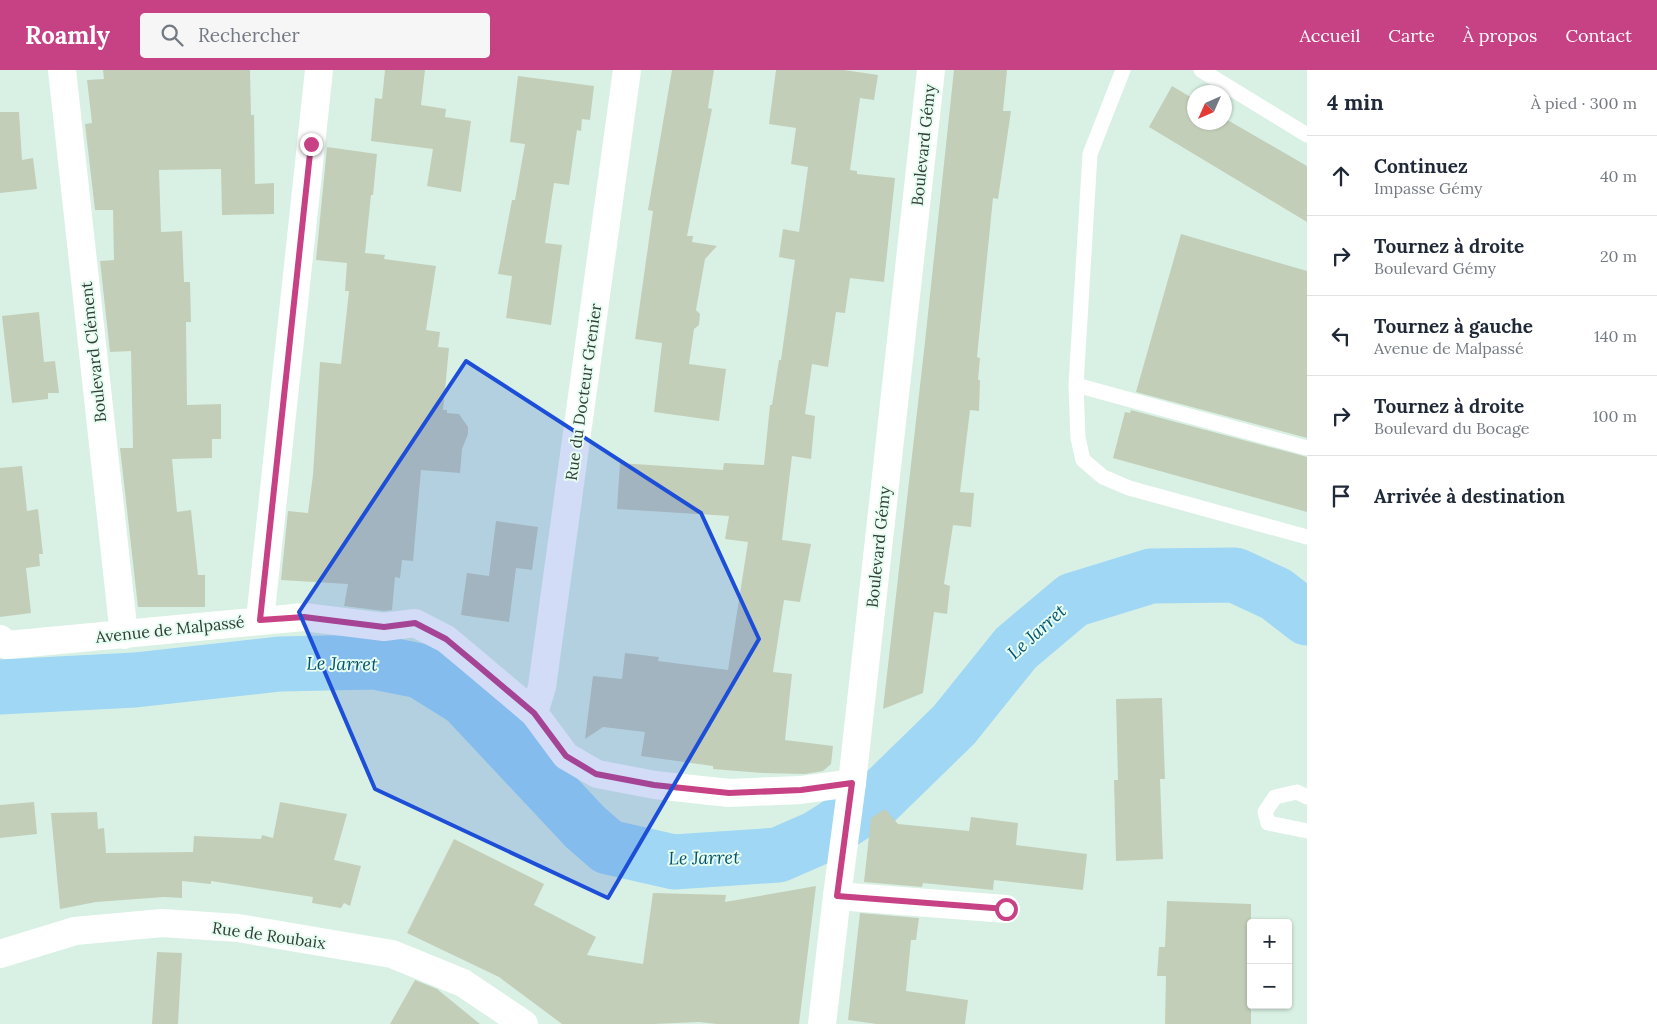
<!DOCTYPE html>
<html lang="fr">
<head>
<meta charset="utf-8">
<style>
	:root { --surface:#fff; --page:#f6f6f7; --text:#1f2937; --muted:#747a83; --line:#e0e1e3; --accent:#c74285 }
	body { margin:0; font-family:Lora,serif; background:var(--page); color:var(--text) }
	.controls { position:absolute; right:15px; bottom:15px; display:grid; overflow:hidden; border-radius:5px; box-shadow:0 1px 4px #0004 }
	.controls button { width:45px; height:45px; display:grid; place-items:center; padding:0; border:0; border-bottom:1px solid var(--line); background:var(--surface); color:var(--text); font:25px sans-serif }
	.compass { position:absolute; left:1187px; top:15px; width:45px; height:45px; border-radius:50%; background:var(--surface); box-shadow:0 1px 4px #0004; rotate:225deg }
	.stop { position:absolute; width:15px; height:15px; margin:-11px; border:4px solid #c74285; border-radius:50%; background:#fff }
	.stop.end { background:#c74285; border-color:#fff; box-shadow:0 1px 5px #0008 }
	.list { margin:0; padding:0; list-style:none }
	h2 { display:flex; justify-content:space-between; align-items:center; height:65px; margin:0; padding:0 20px; font-size:21px }
	h2 small { font-size:16px; font-weight:400; color:var(--muted) }
	.list li { display:grid; grid-template-columns:32px 1fr auto; gap:15px; align-items:center; box-sizing:border-box; height:80px; padding:0 20px; border-top:1px solid var(--line) }
	.list b { display:block; font-size:19px; white-space:nowrap }
	.list p { margin:0; font-size:16px; white-space:nowrap; color:var(--muted) }
	.list em { font-size:16px; font-style:normal; color:var(--muted) }
	.icon { flex:none; width:28px; height:28px; fill:none; stroke:currentColor; stroke-width:2; stroke-linecap:round; stroke-linejoin:round }
	.map { position:relative; flex:none; width:1307px; height:954px; overflow:hidden }
	header { display:flex; align-items:center; gap:30px; box-sizing:border-box; height:70px; padding:0 25px; background:var(--accent); color:#fff }
	header strong { font-size:24px }
	nav { display:flex; gap:28px; margin-inline-start:auto; font-size:18px }
	.search { width:350px; height:45px; background:var(--page); display:flex; align-items:center; gap:12px; box-sizing:border-box; padding:0 18px; border-radius:5px; color:var(--muted); font-size:19px }
	main { display:flex }
	aside { flex:1; background:var(--surface) }
	.map>svg:first-child { display:block }
	.lines { fill:none; stroke-linecap:round; stroke-linejoin:round }
	.river { stroke:#9fd7f4; stroke-width:55 }
	.building { fill:#c3ceb9 }
	.lane { stroke:#fff; stroke-width:15 }
	.street { stroke:#fff; stroke-width:28 }
	.secondary { stroke:#fff; stroke-width:28 }
	.route { stroke:#c74285; stroke-width:6 }
	.marked { fill:#1d4ed8; fill-opacity:0.2; stroke:#1d4ed8; stroke-width:4; stroke-linejoin:round }
	.labels { text-anchor:middle; stroke-width:4; stroke-linejoin:round; paint-order:stroke }
	.street-label { font-size:16px; fill:#333d38; stroke:#e6fef1 }
	.water-label { font-size:18px; font-style:italic; fill:#05526e; stroke:#e6fef1 }
</style>
</head>
<body>
<header>
<strong>Roamly</strong>
<div class="search"><svg class="icon" aria-label="search" viewBox="0 0 24 24"><circle cx="10" cy="10" r="6"/><path d="M15 15l6 6"/></svg>Rechercher</div>
<nav><a>Accueil</a><a>Carte</a><a>À propos</a><a>Contact</a></nav>
</header>
<main>
<div class="map">
<svg width="1307" height="954" viewBox="0 0 1307 954">
	<rect width="100%" height="100%" fill="#d9f1e4"/>
	<g class="lines">
		<path class="river" d="M0 617 135 610 280 594 375 592 420 601 465 629 585 757 608 777 674 792 778 785 817 768 877 730 954 655 1016 578 1073 530 1151 506 1235 505 1276 524 1307 548"/>
	</g>
	<path class="building" d="M103 0H250L251 45H254L255 114 274 113V144L222 145 221 99 159 100 161 162 182 161 184 212H190L191 252H186L187 335 221 334V369H212V388L172 389 177 442 191 440 198 505H205V537H138L120 378H133L131 281 110 282 100 191 114 190 113 140H95L85 54 92 53 87 10 104 9Z
		M385 0H425L421 35 446 39 445 47 471 51 461 122 427 116 433 79 371 71 375 28 382 29Z
		M672 0H714L708 38 712 39 687 166H693L692 172 717 176 705 189 696 240 700 244 699 255 694 259 689 294 726 299 719 351 654 342 662 273 635 269 653 141 648 140Z
		M776 0H844L878 5 874 30 860 28 850 100 857 101V104L895 108 884 212 850 208 845 243 836 242 828 297 812 294 805 344 815 346 811 389 792 386 782 470 811 474 800 532 784 530 773 602 792 604 785 670 833 676 831 694 823 701 805 704 762 703 713 699V696L641 686 645 662 603 657 585 669 593 606 622 609 625 583 659 587 658 591 728 600 748 472 725 469 729 446 617 439 620 393 723 400 724 393 764 395 770 335H772L779 290H781L795 190 779 187 783 159 799 162 808 97 791 94 796 58 769 54Z
		M954 0H1007L1003 41H1011L998 129 993 128 977 287 980 288 978 310H980L979 341 970 340 960 422 974 423 971 457 953 455 944 514 950 516 947 544 934 542 923 623 883 639 924 281Z
		M518 6 594 16 590 50 582 49 581 61 577 60 569 115 554 113 545 173 562 175 551 255 506 248 512 206 498 204 512 130H515L525 74 510 72Z
		M1172 16 1194 29V52H1224V48L1307 96V152L1149 57Z
		M0 42H19L22 90 33 88 37 119 0 123Z
		M327 77 377 84 373 125H371L365 183 385 185 384 189 436 196 426 260 440 262 438 277 449 278 443 340H447V343L459 344 468 357V364L462 379 460 403 421 400 413 491 402 490 400 508 395 507 392 540 384 541 344 536 348 514 281 510 288 441 308 443 313 405 320 292 341 294 349 221H345L347 193 316 190Z
		M1181 164 1307 201V368L1136 322Z
		M39 242 44 292 55 291 59 323H48V329L12 333 2 246Z
		M1131 340 1307 387V442L1113 388 1125 342 1130 343Z
		M22 396 27 441 38 439 43 484H39L40 496 26 498 31 543 0 547V398Z
		M496 451 538 457 532 500 516 498 509 552 461 545 467 503 489 506Z
		M1162 628 1165 709H1160L1163 789 1116 791 1114 710H1118L1116 629Z
		M34 732 37 764 0 768V735Z
		M280 732 347 744 334 790 361 796 350 836 344 833 341 838 312 833 313 827 211 811V814L182 811V828L164 827 96 832 60 839 51 743 97 742 98 759 104 758 106 783 193 782 194 766 261 769 262 765 273 768Z
		M885 739 898 754 969 761 971 747 1018 753 1016 775 1087 784 1083 820 994 810 993 820 923 813 922 817 864 812 871 748Z
		M454 769 544 814 534 835 596 867 587 885 643 894 653 823 726 825 725 832 816 816 799 954H717L699 952 653 954H562L499 907 407 863Z
		M1167 831 1251 834V954H1165L1166 906H1157L1159 877H1165Z
		M860 843 919 848 916 870H911L906 921 968 930 965 954H877L848 950Z
		M157 882 182 883 178 954H152Z
		M415 910 437 919 480 954H390Z"/>
	<g class="lines">
		<path class="lane" d="M1123 0 1090 84 1076 315 1078 368 1083 390 1103 407 1129 418 1307 467
			M1201 0 1307 65
			M1076 315 1307 378
			M1307 727 1297 722 1275 727 1265 742 1268 753 1307 761"/>
		<path class="street" d="M62 0 124 565
			M260 550 319 0
			M0 569 7 575 304 547 384 557 415 553 446 569 476 594 534 643 566 686 597 704 655 715 729 723 801 720 852 713
			M534 643 542 617 627 0
			M837 826 1006 839
			M0 884 75 861 162 853 238 858 392 884 463 913 524 954"/>
		<path class="secondary" d="M822 954 837 826 852 713 931 0"/>
	</g>
	<g class="lines">
		<path class="route" d="M311 74 260 550 304 547 384 557 415 553 446 569 476 594 534 643 566 686 596 704 654 715 729 723 801 720 852 713 837 826 1006 839"/>
	</g>
	<path class="marked" d="M466 291 701 443 759 569 608 828 375 719 299 542Z"/>
	<g class="labels">
		<g class="street-label">
			<text transform="translate(923 75) rotate(-84)" y="6">Boulevard Gémy</text>
			<text transform="translate(93 282) rotate(-96)" y="6">Boulevard Clément</text>
			<text transform="translate(583 322) rotate(-82)" y="6">Rue du Docteur Grenier</text>
			<text transform="translate(878 477) rotate(-84)" y="6">Boulevard Gémy</text>
			<text transform="translate(170 559) rotate(-6)" y="6">Avenue de Malpassé</text>
			<text transform="translate(269 865) rotate(8)" y="6">Rue de Roubaix</text>
		</g>
		<g class="water-label">
			<text transform="translate(1037 562) rotate(-42)" y="6">Le Jarret</text>
			<text transform="translate(342 594) rotate(1)" y="6">Le Jarret</text>
			<text transform="translate(704 788) rotate(-1)" y="6">Le Jarret</text>
		</g>
	</g>
</svg>
<div class="controls">
<button>+</button>
<button>−</button>
</div>
<svg class="compass" viewBox="-18 -18 36 36"><path d="M0-13l5 13h-10z" fill="#e53935"/><path d="M0 13l5-13h-10z" fill="#747a83"/></svg>
<div class="stop" style="left:1006px;top:839px"></div>
<div class="stop end" style="left:311px;top:74px"></div>
</div>
<aside>
<h2>4 min<small>À pied · 300 m</small></h2>
<ul class="list">
<li><svg class="icon" aria-label="ahead" viewBox="0 0 24 24"><path d="M12 20V5M6 11l6-6 6 6"/></svg><div><b>Continuez</b><p>Impasse Gémy</p></div><em>40 m</em></li>
<li><svg class="icon" aria-label="right" viewBox="0 0 24 24"><path d="M7 20v-9h11M14 6l5 5-5 5"/></svg><div><b>Tournez à droite</b><p>Boulevard Gémy</p></div><em>20 m</em></li>
<li><svg class="icon" aria-label="left" viewBox="0 0 24 24"><path d="M17 20v-9H6M10 6l-5 5 5 5"/></svg><div><b>Tournez à gauche</b><p>Avenue de Malpassé</p></div><em>140 m</em></li>
<li><svg class="icon" aria-label="right" viewBox="0 0 24 24"><path d="M7 20v-9h11M14 6l5 5-5 5"/></svg><div><b>Tournez à droite</b><p>Boulevard du Bocage</p></div><em>100 m</em></li>
<li><svg class="icon" aria-label="arrive" viewBox="0 0 24 24"><path d="M6 21V4h12l-3 4 3 4H6"/></svg><div><b>Arrivée à destination</b></div></li>
</ul>
</aside>
</main>
</body>
</html>
